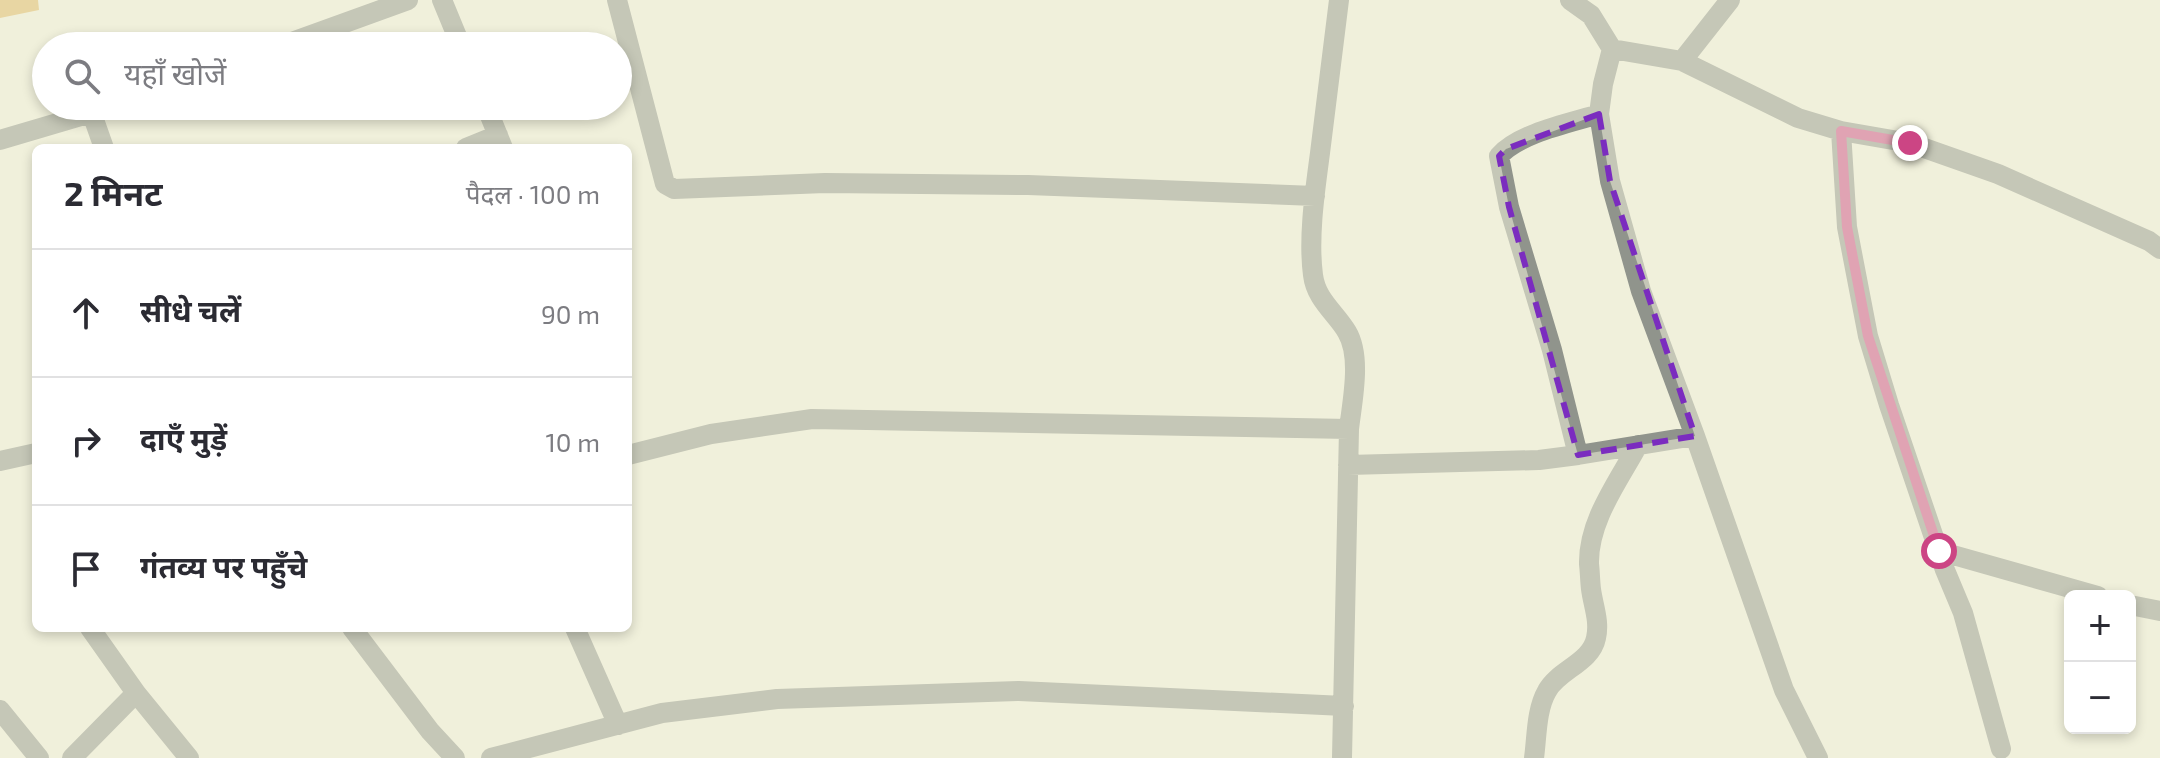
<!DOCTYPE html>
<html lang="hi">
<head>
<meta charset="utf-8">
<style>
	:root { --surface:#fff; --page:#f2f2f3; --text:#2b2b33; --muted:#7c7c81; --line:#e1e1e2 }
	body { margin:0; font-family:"Exo 2","Noto Sans Devanagari",sans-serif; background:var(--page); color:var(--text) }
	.controls { position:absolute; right:24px; bottom:24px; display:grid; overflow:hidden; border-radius:12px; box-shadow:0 4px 12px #0003 }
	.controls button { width:72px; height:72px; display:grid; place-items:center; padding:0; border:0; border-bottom:2px solid var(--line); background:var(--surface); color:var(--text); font:40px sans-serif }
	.stop { position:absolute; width:24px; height:24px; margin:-18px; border:6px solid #cc4584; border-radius:50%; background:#fff }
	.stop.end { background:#cc4584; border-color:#fff; box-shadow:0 2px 8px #0008 }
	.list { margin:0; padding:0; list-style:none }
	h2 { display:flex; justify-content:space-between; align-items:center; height:104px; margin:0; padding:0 32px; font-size:34px }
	h2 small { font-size:26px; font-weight:400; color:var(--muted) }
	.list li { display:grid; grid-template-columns:52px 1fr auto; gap:24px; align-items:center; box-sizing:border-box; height:128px; padding:0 32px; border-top:2px solid var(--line) }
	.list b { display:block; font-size:30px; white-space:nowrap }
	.list em { font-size:26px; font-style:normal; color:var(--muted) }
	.icon { flex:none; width:44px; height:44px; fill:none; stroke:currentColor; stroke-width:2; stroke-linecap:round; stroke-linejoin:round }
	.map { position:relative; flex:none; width:2160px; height:758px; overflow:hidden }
	.search { position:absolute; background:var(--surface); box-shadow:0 4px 12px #0003; left:32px; top:32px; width:600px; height:88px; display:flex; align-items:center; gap:20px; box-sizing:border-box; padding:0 28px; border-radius:44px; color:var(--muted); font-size:30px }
	.panel { position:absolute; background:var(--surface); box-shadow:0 4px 12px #0003; left:32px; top:144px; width:600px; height:488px; border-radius:12px }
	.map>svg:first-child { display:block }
	.building { fill:#deb661 }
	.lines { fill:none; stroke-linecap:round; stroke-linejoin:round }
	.minor { stroke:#90948c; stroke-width:20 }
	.route { stroke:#cc4584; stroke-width:10 }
	.marked { fill:none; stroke:#7b2cbf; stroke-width:6; stroke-dasharray:16 10; stroke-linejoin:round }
</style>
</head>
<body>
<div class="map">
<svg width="2160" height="758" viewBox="0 0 2160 758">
	<rect width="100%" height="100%" fill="#f0f0db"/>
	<path class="building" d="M0 0H38L39 10 0 18Z"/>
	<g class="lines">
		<path class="minor" d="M442 0 461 46
			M617 0 665 184 674 189 825 183 1028 185 1315 196
			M1570 0 1591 15 1612 49 1682 61 1730 0
			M281 46 408 0
			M1612 49 1603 84 1599 114 1610 181 1641 291 1695 436 1784 690 1818 758
			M1682 61 1798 118 1841 131 1910 143 1998 174 2149 241 2160 249
			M486 106 503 148
			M92 114 104 148
			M1841 131 1847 227 1868 336 1889 405 1945 570 1963 613 2001 749
			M0 140 115 106
			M466 148 498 135
			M628 455 711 434 812 419 1349 429C1352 402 1362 357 1347 332 1336 313 1316 300 1313 275 1308 237 1315 191 1320 153 1326 102 1333 51 1339 0
			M1578 455 1695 436
			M0 461 36 453
			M1348 465 1539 460 1578 455 1552 350 1509 207 1499 156C1519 133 1570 123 1599 114
			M1939 551 2098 596
			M2130 605 2160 611
			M352 628 430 731 455 758
			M575 628 618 725
			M136 693 189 758
			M0 710 39 758
			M72 758 136 693 90 628
			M491 758 662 713 777 699 1019 691 1344 706
			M1342 758 1349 429
			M1534 758C1537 737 1536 710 1547 691 1558 670 1591 663 1596 638 1600 621 1593 605 1591 589 1590 581 1590 572 1589 564 1588 521 1618 482 1638 445"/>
	</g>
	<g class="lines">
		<path class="route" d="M1910 143 1841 131 1847 227 1868 336 1939 551"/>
	</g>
	<path d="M0 0H2160V758H0ZM1599 114 1610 181 1695 436 1578 455 1509 207 1499 156 1506 149Z" fill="#f0f0db" fill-opacity=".55" fill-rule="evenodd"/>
	<path class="marked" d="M1599 114 1610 181 1695 436 1578 455 1509 207 1499 156 1506 149Z"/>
</svg>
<div class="controls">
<button>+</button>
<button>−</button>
</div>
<div class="stop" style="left:1939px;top:551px"></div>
<div class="stop end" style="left:1910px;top:143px"></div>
<div class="search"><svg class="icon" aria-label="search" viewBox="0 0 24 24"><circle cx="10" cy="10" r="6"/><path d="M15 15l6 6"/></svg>यहाँ खोजें</div>
<section class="panel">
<h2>2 मिनट<small>पैदल · 100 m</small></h2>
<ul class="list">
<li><svg class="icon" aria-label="ahead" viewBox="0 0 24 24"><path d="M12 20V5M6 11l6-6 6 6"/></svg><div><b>सीधे चलें</b></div><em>90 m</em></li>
<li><svg class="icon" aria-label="right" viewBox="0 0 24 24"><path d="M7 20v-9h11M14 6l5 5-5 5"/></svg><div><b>दाएँ मुड़ें</b></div><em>10 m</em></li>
<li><svg class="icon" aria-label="arrive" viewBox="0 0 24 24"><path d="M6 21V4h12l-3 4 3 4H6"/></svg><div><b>गंतव्य पर पहुँचे</b></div></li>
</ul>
</section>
</div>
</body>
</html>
